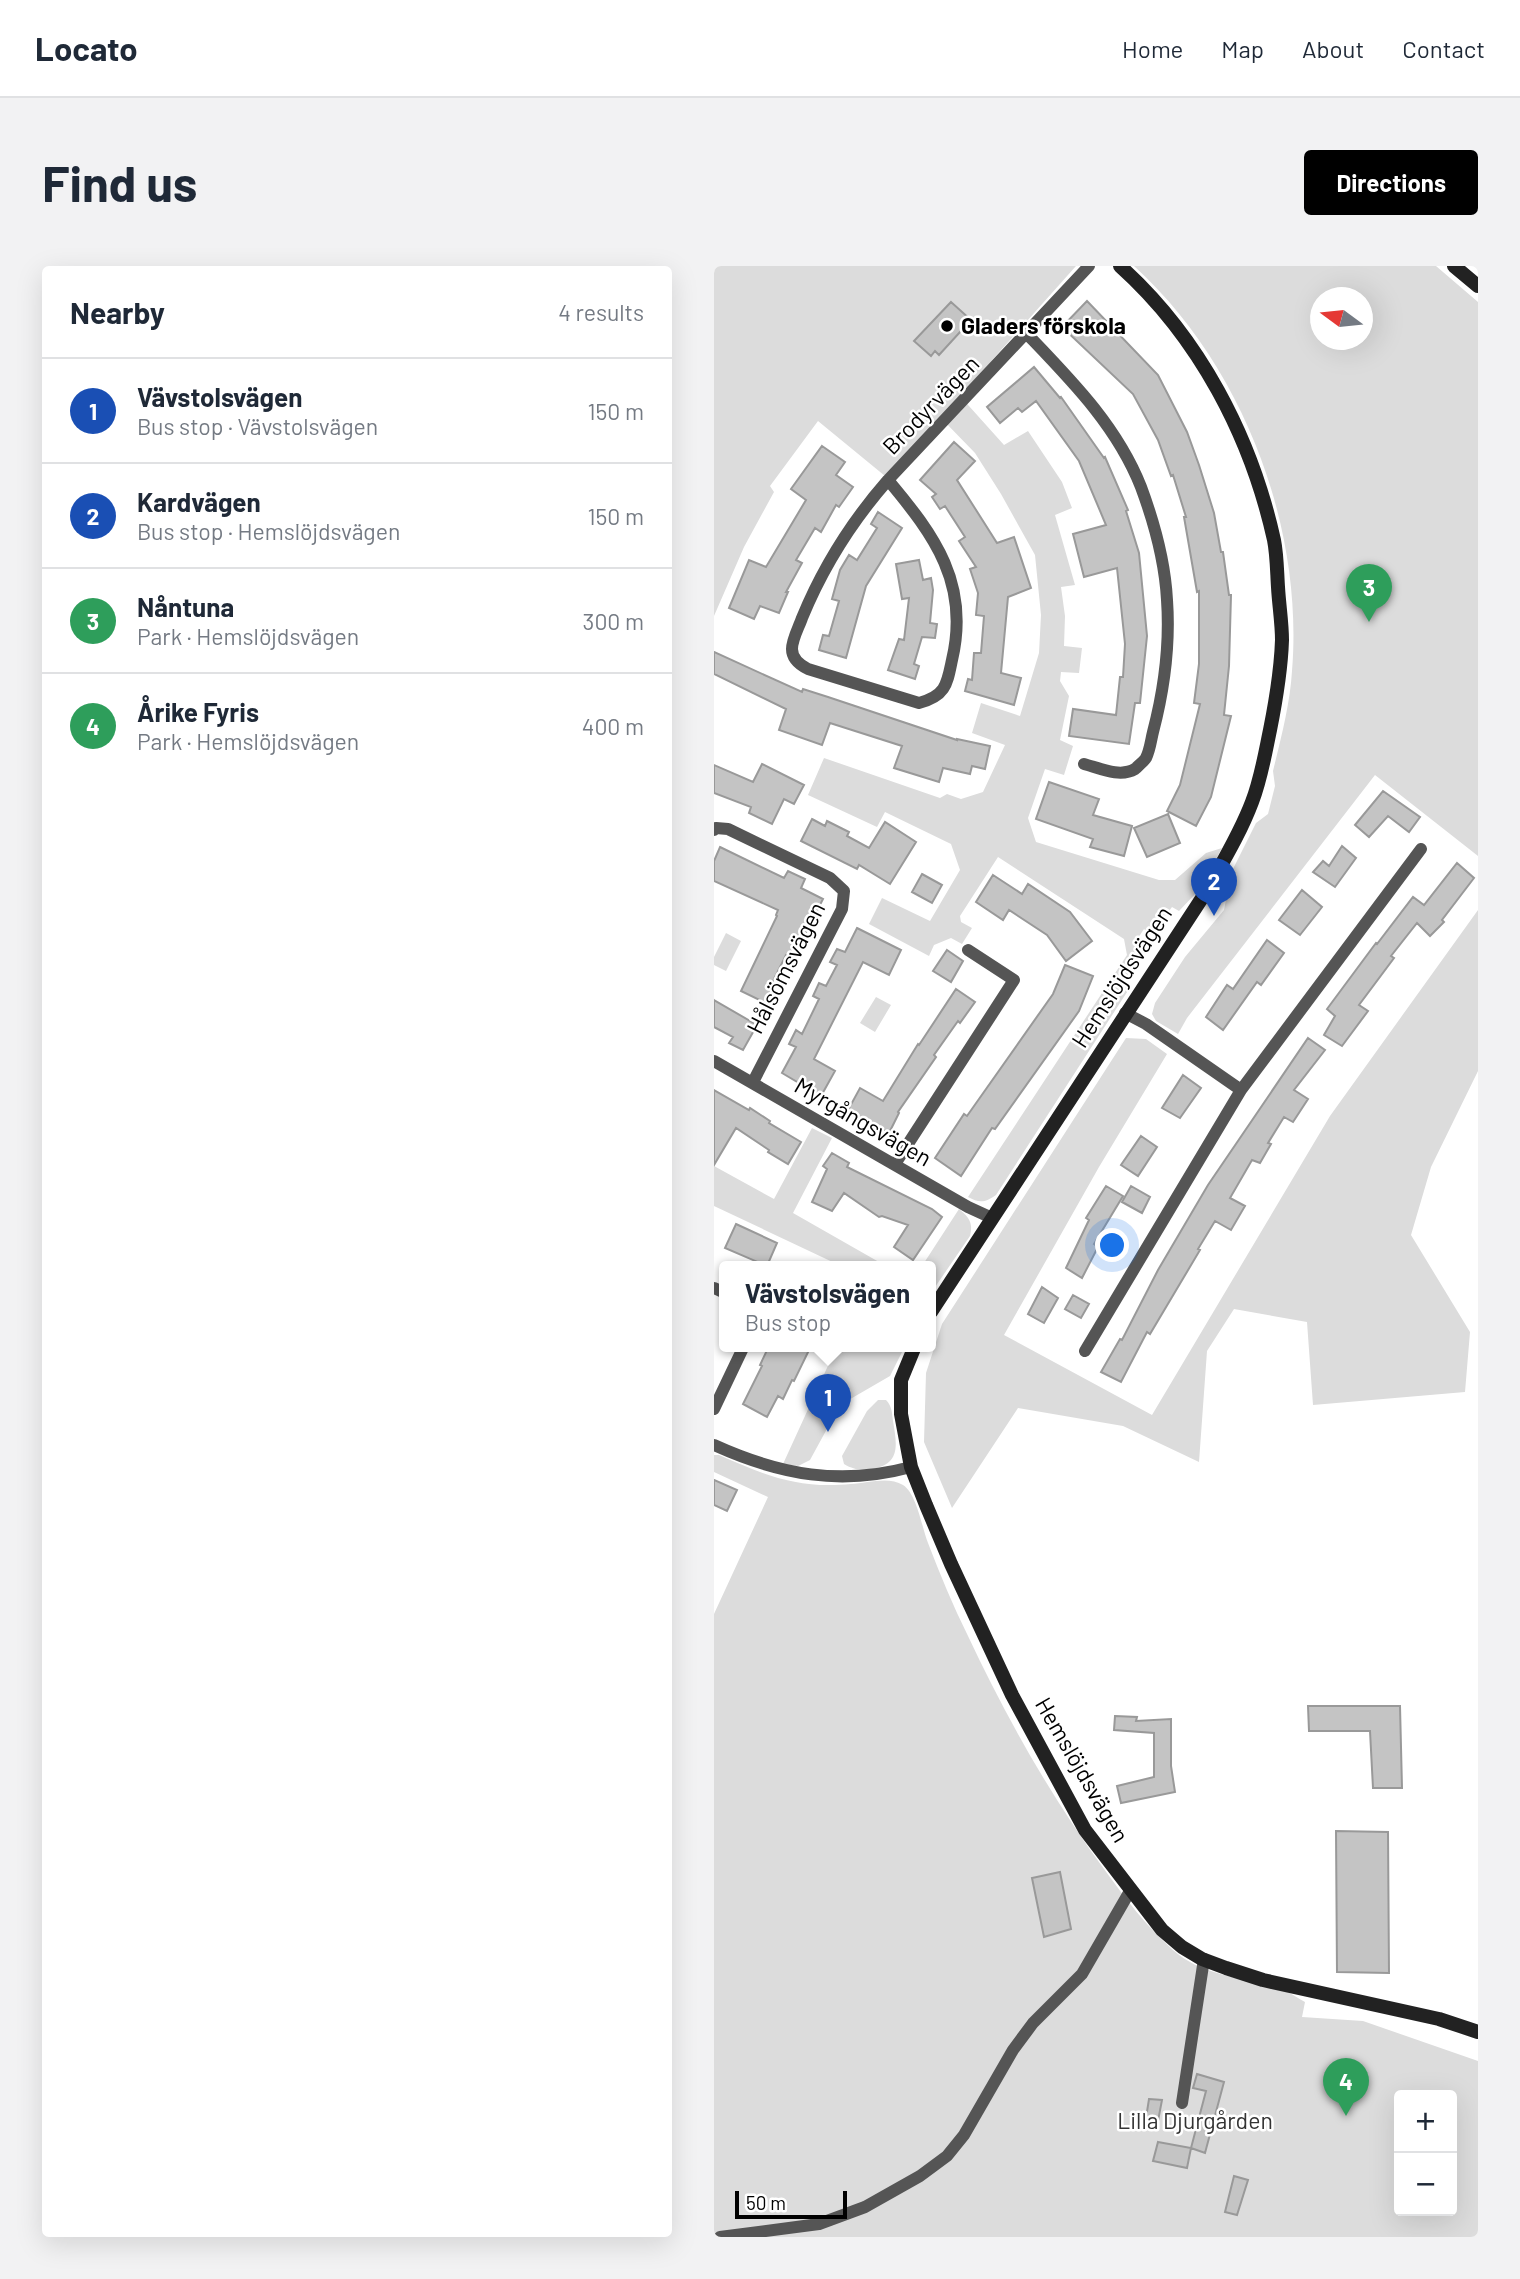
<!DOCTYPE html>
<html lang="en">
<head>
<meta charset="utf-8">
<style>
	:root { --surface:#fff; --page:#f2f2f3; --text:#1f2937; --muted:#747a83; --line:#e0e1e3; --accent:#000 }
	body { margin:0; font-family:Barlow,sans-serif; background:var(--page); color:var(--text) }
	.controls { position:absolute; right:21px; bottom:21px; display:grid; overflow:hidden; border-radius:7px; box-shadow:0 7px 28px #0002 }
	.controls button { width:63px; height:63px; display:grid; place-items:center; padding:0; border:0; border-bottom:2px solid var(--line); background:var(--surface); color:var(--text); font:35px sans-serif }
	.compass { position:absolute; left:596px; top:21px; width:63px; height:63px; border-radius:50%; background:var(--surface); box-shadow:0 7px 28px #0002; rotate:285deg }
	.scale { position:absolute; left:21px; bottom:18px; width:112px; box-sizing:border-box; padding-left:7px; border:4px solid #000; border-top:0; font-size:19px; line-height:24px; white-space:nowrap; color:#000; -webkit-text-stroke:5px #fff; paint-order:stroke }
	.you { position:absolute; left:399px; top:980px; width:24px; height:24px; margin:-18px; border:5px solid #fff; border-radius:50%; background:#1a73e8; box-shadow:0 0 0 10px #1a73e833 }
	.badge { display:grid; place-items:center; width:46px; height:46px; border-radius:50%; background:var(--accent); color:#fff; font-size:23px; font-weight:700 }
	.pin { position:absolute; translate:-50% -58px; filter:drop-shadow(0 2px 4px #0008) }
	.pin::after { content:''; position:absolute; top:37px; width:24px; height:21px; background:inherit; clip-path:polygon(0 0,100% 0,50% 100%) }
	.popup { position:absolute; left:5px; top:995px; width:217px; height:91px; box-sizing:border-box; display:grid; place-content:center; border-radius:7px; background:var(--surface); filter:drop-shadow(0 2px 5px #0005); font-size:23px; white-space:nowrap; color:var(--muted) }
	.popup b { font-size:26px; color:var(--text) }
	.popup::after { content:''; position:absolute; left:50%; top:100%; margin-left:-14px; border:14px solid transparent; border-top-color:var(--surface) }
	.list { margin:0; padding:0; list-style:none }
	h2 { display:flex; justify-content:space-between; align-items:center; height:91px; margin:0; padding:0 28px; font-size:30px }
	h2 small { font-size:23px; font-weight:400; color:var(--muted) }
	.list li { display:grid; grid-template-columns:46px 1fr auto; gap:21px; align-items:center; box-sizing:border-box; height:105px; padding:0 28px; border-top:2px solid var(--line) }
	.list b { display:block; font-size:26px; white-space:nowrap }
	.list p { margin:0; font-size:23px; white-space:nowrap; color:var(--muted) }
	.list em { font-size:23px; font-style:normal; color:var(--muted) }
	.map { position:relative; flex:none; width:764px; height:1971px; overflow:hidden; border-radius:7px }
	header { display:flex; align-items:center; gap:42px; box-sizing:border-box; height:98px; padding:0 35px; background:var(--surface); border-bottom:2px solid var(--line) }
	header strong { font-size:33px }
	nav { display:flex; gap:38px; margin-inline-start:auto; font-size:24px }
	.intro { display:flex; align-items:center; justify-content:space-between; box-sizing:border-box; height:168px; padding:0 42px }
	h1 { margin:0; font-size:49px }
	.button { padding:18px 32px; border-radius:7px; background:var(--accent); color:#fff; font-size:24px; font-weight:700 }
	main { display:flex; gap:42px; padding:0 42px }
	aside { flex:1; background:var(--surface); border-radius:7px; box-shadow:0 7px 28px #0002 }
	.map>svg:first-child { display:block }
	.green { fill:#dcdcdc; fill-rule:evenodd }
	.building { fill:#c4c4c4; stroke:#999; stroke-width:2 }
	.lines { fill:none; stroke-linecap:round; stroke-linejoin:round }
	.street { stroke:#555; stroke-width:12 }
	.secondary { stroke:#222; stroke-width:14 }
	.poi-dot { fill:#000; stroke:#fff; stroke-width:2.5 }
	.labels { text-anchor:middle; stroke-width:5; stroke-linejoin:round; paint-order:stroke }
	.poi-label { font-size:23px; font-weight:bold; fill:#000; stroke:#fff; text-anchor:start }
	.street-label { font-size:23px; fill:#000; stroke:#fff }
	.park-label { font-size:23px; fill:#333; stroke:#fff }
</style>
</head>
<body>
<header>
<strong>Locato</strong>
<nav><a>Home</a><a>Map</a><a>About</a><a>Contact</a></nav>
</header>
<div class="intro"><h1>Find us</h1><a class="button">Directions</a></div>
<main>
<aside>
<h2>Nearby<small>4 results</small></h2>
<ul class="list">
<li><span class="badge" style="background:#1a4fb4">1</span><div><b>Vävstolsvägen</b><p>Bus stop · Vävstolsvägen</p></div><em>150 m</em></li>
<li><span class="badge" style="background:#1a4fb4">2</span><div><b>Kardvägen</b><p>Bus stop · Hemslöjdsvägen</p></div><em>150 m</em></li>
<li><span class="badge" style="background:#2e9e5b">3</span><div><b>Nåntuna</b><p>Park · Hemslöjdsvägen</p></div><em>300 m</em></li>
<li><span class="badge" style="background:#2e9e5b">4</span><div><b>Årike Fyris</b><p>Park · Hemslöjdsvägen</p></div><em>400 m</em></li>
</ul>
</aside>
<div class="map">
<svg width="764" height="1971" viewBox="0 0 764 1971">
	<rect width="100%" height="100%" fill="#fff"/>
	<path class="green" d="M0 0H362L246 130 290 179 314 165 348 216 358 242 341 249 361 319 347 321 351 350 350 380 368 382 365 407 347 406 346 415 355 430 346 474 359 480 350 509 331 503 314 552 322 576 445 614H461L492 587 508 582 484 625 465 645 458 641 437 669 430 663 424 672 421 692 410 718 415 723 282 929C271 937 265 937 254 931L413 689 410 673 284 591 246 650 247 656 258 662 248 678 237 672 220 679 215 690 155 658 168 632 216 655 246 604 237 578 171 546 163 561 94 529 110 492 226 532 233 528 247 533 269 526 291 479 258 467 267 437 306 450 325 387 327 349 321 289 287 228 261 187 227 152 171 210 104 155 56 220 60 226 30 281 0 350Z
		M420 0H722L764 36V590L661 509 473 752 464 768 442 755 438 748 441 737 471 691 510 644 517 607 542 557 554 548 561 520 559 505C567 472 576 438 578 405 590 260 528 98 420 0ZM606 32H648V74H606Z
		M764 644V805L717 901 697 969 756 1066 751 1126 599 1139 593 1056 520 1043 493 1085 485 1196 409 1160 304 1142 238 1242 210 1176 212 1107 228 1058 412 772 432 773 453 788 385 901 290 1069 438 1149 616 850Z
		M12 667 27 675 12 705 0 699V691Z
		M162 731 177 739 161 766 146 757Z
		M98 862 118 872 79 947 172 1000H127L0 940V900L60 933Z
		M245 943C256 952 259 957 256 970L217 1027V1000H208Z
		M123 1080H191L176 1110 126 1139 96 1194 84 1200 69 1198Z
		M164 1134H172C178 1140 178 1147 179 1155 183 1179 187 1199 157 1203 146 1204 140 1204 130 1198L128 1190 153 1145Z
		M0 1189H5C53 1210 84 1223 137 1218 153 1217 175 1210 189 1219 203 1228 208 1262 214 1277 226 1308 239 1340 254 1370 292 1451 337 1531 390 1603 411 1632 432 1660 459 1684 490 1712 535 1711 573 1726 579 1728 585 1733 591 1736L588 1751 649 1755 764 1795V1971H0V1348L54 1231 0 1206ZM685 1829H738V1945H685Z"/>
	<path class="building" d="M373 35 444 109 473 166 485 199 500 247 507 286H509L515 329H517L515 400 510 449 517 450 497 531 482 560 453 545 466 519 486 438 480 437 485 398V325L483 326 470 251H472L459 209 457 210 444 174 419 128 348 61Z
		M237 36 257 54 225 89 221 85 217 90 200 75Z
		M320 101 346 132 347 131 390 192 391 191 414 244 412 245 425 287 433 370 426 437H421L415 478 355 470 359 443 402 449 406 411H409L411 378 403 302 370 311 359 268 392 259 365 195 322 135 308 146 304 142 286 157 273 141Z
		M240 176 261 195 243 214 283 277 300 271 317 322 294 331 287 407 307 412 300 439 251 425 254 413 258 414 260 387H267L270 350 262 349 264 327 256 303 262 301 245 275 251 271 231 240 226 243 218 231 222 228 206 214Z
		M108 180 131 196 122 209 139 221 125 241 122 239 107 266 101 262 82 294 88 297 72 326H74L65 347 46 340 40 353 15 342 35 294 52 301 92 234 77 223Z
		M164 246 188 262 152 320 132 392 105 384 109 369 115 370 125 335 118 333 126 304 135 289 143 294 163 262 157 258Z
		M205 294 209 314 217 312 219 324 216 357 223 358 221 372 208 371 200 398 205 400 201 413 174 404 185 373 190 374 195 332 188 333 182 298Z
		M0 386 88 426 89 423 114 431 243 474V473L276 480 271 503 258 500 256 508 229 502 225 516 180 502 188 480 116 457 108 479 65 464 72 443 0 408Z
		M48 498 90 519 80 538 70 533 58 558 35 547 37 541 0 527V499L39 516Z
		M335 516 385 533 379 549 418 560 410 590 376 581 379 573 322 553Z
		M669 525 706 551 695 566 674 550 655 571 641 559Z
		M454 548 466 577 433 591 420 562Z
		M98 553 111 560 113 555 135 566 133 570 155 582 171 556 202 576 176 618 145 599 143 603 87 575Z
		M628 580 642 592 621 621 599 606 609 595 615 600Z
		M6 581 70 612 74 605 91 613 87 622 109 633 79 692 72 689 55 723 60 726 54 738 27 725 63 650 62 649 64 644 0 615V595Z
		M743 597 760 612 728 654 730 656 716 670 703 657 677 690 680 692 645 739 654 745 628 780 610 769 621 750 613 743 662 677 663 678 699 631 710 639Z
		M208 608 228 619 218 637 198 626Z
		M279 609 308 628 314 618 356 646 378 675 352 695 333 669 295 644 289 654 262 636Z
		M588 624 608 641 586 669 565 654Z
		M143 662 187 684 175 709 149 696 100 793 121 805 107 830 68 807 82 781 75 778 82 764 88 768 105 733 99 730 105 717 112 720 123 699 116 696 123 683 131 686Z
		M553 674 570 687 547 719 543 716 509 764 492 751 513 719 519 723Z
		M233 684 249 695 237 716 219 705Z
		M351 699 379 710 365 745 281 863 278 862 247 910 221 892 250 848 253 850 339 728Z
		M242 723 261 736 246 757 244 755 220 789 222 791 184 846 185 847 175 867 134 844 146 822 169 835 204 778 205 779Z
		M0 734 43 759 29 784 15 777 19 771 0 761Z
		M594 772 611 784 580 824 594 833 579 856 570 851 554 877 557 878 546 897 538 894 516 932 531 940 517 964 501 955 484 983 486 984 436 1068 433 1066 407 1116 387 1106 406 1073 408 1074 444 1004 494 919Z
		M469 809 487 822 466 852 448 842Z
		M0 824 35 844 36 842 56 855 55 857 87 876 74 898 54 886 55 884 22 862 0 899Z
		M427 870 443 881 424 910 407 899Z
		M118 887 135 897 133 901 218 943 228 951 199 994 180 981 194 959 168 950 165 951 130 927 118 945 98 936 113 903 109 900Z
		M392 920 409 930 380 978 384 981 368 1012 352 1002 375 954 372 952Z
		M417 920 436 931 428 947 408 936Z
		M22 958 63 977 53 1000 11 982Z
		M328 1021 344 1032 330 1057 314 1048Z
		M359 1029 375 1038 367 1052 351 1043Z
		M55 1080H97L80 1115 78 1114 69 1133 64 1130 53 1151 29 1138 48 1100 46 1099Z
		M0 1214 23 1224 13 1245 0 1239Z
		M594 1440H686L688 1522H659L656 1465H595Z
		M401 1450 423 1451 422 1455 457 1453V1500L461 1526 407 1537 403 1520 440 1511V1467L400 1464Z
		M622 1565 674 1566 675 1707 623 1706Z
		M346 1606 357 1663 330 1671 318 1612Z
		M483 1808 510 1816 491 1887 477 1882 492 1825 479 1822Z
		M435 1833 448 1834 444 1855 432 1852Z
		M444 1876 477 1882 473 1902 439 1895Z
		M520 1910 534 1914 523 1949 511 1946Z"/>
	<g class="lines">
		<path class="street" d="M313 68C357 114 403 160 427 221 440 256 451 296 453 334 456 377 450 424 439 466 437 474 436 484 432 492 430 495 424 500 421 503 406 512 385 502 370 498
			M174 214C221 270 256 318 238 394 233 418 232 430 205 437L94 403C86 399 78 393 78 383 78 373 85 361 88 352 109 301 138 255 174 214L375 0
			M0 564 2 562 14 563 116 612 130 625 128 643 39 816
			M411 747 432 758 527 824
			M0 795 254 941 278 952
			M181 898 300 714 254 684
			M0 1022 11 1027
			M371 1085 527 824 707 583
			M0 1143 30 1080
			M0 1179C66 1209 127 1220 197 1201
			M468 1837 490 1693
			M6 1971 105 1958 151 1941 206 1910 233 1890 250 1869 299 1784 319 1757 368 1708 416 1625"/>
		<path class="secondary" d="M740 0 764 20
			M217 1046 492 626C508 597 526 568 538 536 547 513 551 488 556 464 562 434 567 405 568 374 568 357 565 339 564 321 563 306 563 289 560 274 537 170 485 71 406 0
			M201 1080 187 1114V1148L197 1201 212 1239 237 1298 298 1429 371 1564 448 1664 468 1681 488 1693 512 1702 549 1714 725 1753 764 1766"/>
	</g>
	<circle class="poi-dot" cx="233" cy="60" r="7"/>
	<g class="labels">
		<g class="poi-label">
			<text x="247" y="68">Gladers förskola</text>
		</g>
		<g class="street-label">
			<text transform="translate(217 139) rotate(-46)" y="8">Brodyrvägen</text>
			<text transform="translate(72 702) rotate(-63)" y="8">Hålsömsvägen</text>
			<text transform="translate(408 711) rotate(-57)" y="8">Hemslöjdsvägen</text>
			<text transform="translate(149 856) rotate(30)" y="8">Myrgångsvägen</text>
			<text transform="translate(368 1504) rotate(60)" y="8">Hemslöjdsvägen</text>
		</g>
		<g class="park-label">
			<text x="481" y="1863">Lilla Djurgården</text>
		</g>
	</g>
</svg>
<div class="controls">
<button>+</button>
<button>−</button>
</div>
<svg class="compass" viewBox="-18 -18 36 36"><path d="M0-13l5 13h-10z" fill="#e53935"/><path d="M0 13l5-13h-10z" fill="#747a83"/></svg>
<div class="scale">50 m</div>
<div class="you"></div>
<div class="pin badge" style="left:114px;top:1166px;background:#1a4fb4">1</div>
<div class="popup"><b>Vävstolsvägen</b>Bus stop</div>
<div class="pin badge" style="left:500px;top:650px;background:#1a4fb4">2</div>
<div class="pin badge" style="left:655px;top:356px;background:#2e9e5b">3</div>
<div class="pin badge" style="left:632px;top:1850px;background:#2e9e5b">4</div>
</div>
</main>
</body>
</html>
